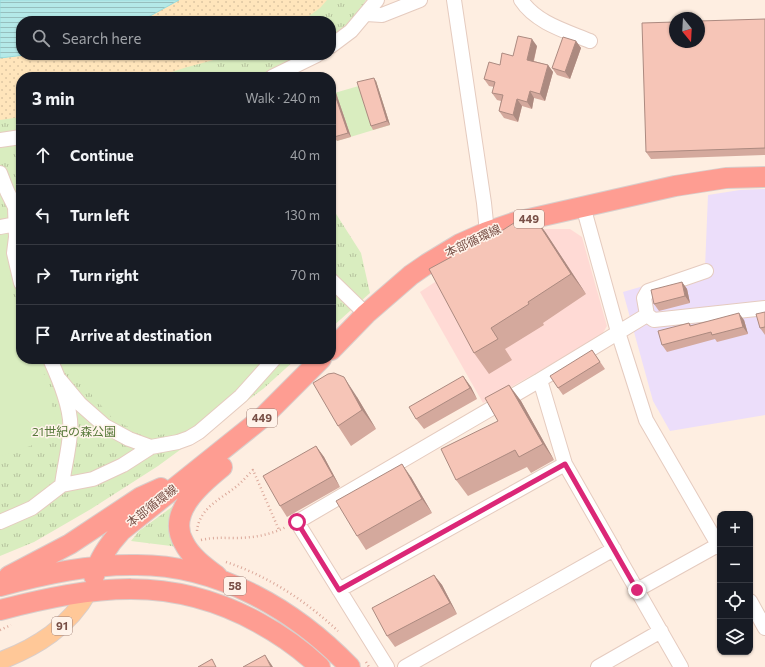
<!DOCTYPE html>
<html lang="en">
<head>
<meta charset="utf-8">
<style>
	:root { --surface:#171b24; --page:#242831; --text:#f1f3f6; --muted:#9ea1a6; --line:#363941 }
	body { margin:0; font-family:Commissioner,"Noto Sans JP",sans-serif; background:var(--page); color:var(--text) }
	.controls { position:absolute; right:12px; bottom:12px; display:grid; overflow:hidden; border-radius:8px; box-shadow:0 1px 3px #0004 }
	.controls button { width:36px; height:36px; display:grid; place-items:center; padding:0; border:0; border-bottom:1px solid var(--line); background:var(--surface); color:var(--text); font:20px sans-serif }
	.compass { position:absolute; left:669px; top:12px; width:36px; height:36px; border-radius:50%; background:var(--surface); box-shadow:0 1px 3px #0004; rotate:162deg }
	.stop { position:absolute; width:12px; height:12px; margin:-9px; border:3px solid #db2777; border-radius:50%; background:#fff }
	.stop.end { background:#db2777; border-color:#fff; box-shadow:0 1px 4px #0008 }
	.list { margin:0; padding:0; list-style:none }
	h2 { display:flex; justify-content:space-between; align-items:center; height:52px; margin:0; padding:0 16px; font-size:17px }
	h2 small { font-size:13px; font-weight:400; color:var(--muted) }
	.list li { display:grid; grid-template-columns:26px 1fr auto; gap:12px; align-items:center; box-sizing:border-box; height:60px; padding:0 16px; border-top:1px solid var(--line) }
	.list b { display:block; font-size:15px; white-space:nowrap }
	.list em { font-size:13px; font-style:normal; color:var(--muted) }
	.icon { flex:none; width:22px; height:22px; fill:none; stroke:currentColor; stroke-width:2; stroke-linecap:round; stroke-linejoin:round }
	.map { position:relative; flex:none; width:765px; height:667px; overflow:hidden }
	.search { position:absolute; background:var(--surface); box-shadow:0 1px 3px #0004; left:16px; top:16px; width:320px; height:44px; display:flex; align-items:center; gap:10px; box-sizing:border-box; padding:0 14px; border-radius:16px; color:var(--muted); font-size:15px }
	.panel { position:absolute; background:var(--surface); box-shadow:0 1px 3px #0004; left:16px; top:72px; width:320px; height:292px; border-radius:16px }
	.map>svg:first-child { display:block }
	.commercial { fill:#ffdad5 }
	.education { fill:#ecdefa }
	.grass { fill:url(#grass-tufts) }
	.sand { fill:url(#sand-dots) }
	.pitch { fill:#d9edbf }
	.water { fill:url(#water-rules); stroke:#99dcdc }
	.lines { fill:none; stroke-linecap:round; stroke-linejoin:round }
	.minor-casing { stroke:#e5cbbf; stroke-width:16 }
	.major-casing { stroke:#d9cecb; stroke-width:19 }
	.highway-casing { stroke:#d9cecb; stroke-width:22 }
	.path { stroke:#dba89a; stroke-width:2.5; stroke-dasharray:1 3; stroke-linecap:butt }
	.minor { stroke:#fff; stroke-width:14 }
	.major { stroke:#ffc898; stroke-width:17 }
	.highway { stroke:#fe9d92; stroke-width:20 }
	.wall { fill:#d4a99d }
	.shaded-wall { fill:#ac8a80 }
	.building { fill:#f6c5b7; stroke:#ac8a80 }
	.route { stroke:#db2777; stroke-width:5 }
	.labels { text-anchor:middle; stroke-width:3; stroke-linejoin:round; paint-order:stroke }
	.shield { fill:#fff3ea; stroke:#a08077; stroke-width:1 }
	.shield-label { font-size:11px; font-weight:bold; fill:#784f46 }
	.street-label { font-size:12px; fill:#784f46; stroke:#fff3ea }
	.park-label { font-size:12px; fill:#57793a; stroke:#fff3ea }
</style>
</head>
<body>
<div class="map">
<svg width="765" height="667" viewBox="0 0 765 667">
	<defs>
		<pattern id="grass-tufts" width="24" height="20" patternUnits="userSpaceOnUse"><rect width="24" height="20" fill="#d9edbf"/><path d="M3 7l-1-3M5 7V3M7 7l1-3M15 17l-1-3M17 17v-4M19 17l1-3" fill="none" stroke="#b5c29d"/></pattern>
		<pattern id="sand-dots" width="8" height="8" patternUnits="userSpaceOnUse"><rect width="8" height="8" fill="#ffe5bb"/><path d="M2 2h.1M6 6h.1" fill="none" stroke="#dec6a2" stroke-width="1.8" stroke-linecap="round"/></pattern>
		<pattern id="water-rules" width="6" height="5" patternUnits="userSpaceOnUse"><rect width="6" height="5" fill="#b4e9e8"/><path d="M0 2.5h6" fill="none" stroke="#97bfbe"/></pattern>
	</defs>
	<rect width="100%" height="100%" fill="#feeee1"/>
	<path class="commercial" d="M545 229H570L582 237 607 326 601 336 483 403 420 292 450 272 478 258Z"/>
	<path class="education" d="M765 189V415L670 431 653 401 623 292 705 268 708 195 740 190Z"/>
	<path class="grass" d="M179 0H366L356 17 331 39V21H141Z
		M25 55H313L283 77H21V359H296L263 389 158 466 91 509 34 542 0 556V58Z
		M331 206 361 253 370 293 331 328Z
		M176 504 179 547 131 541 139 531Z"/>
	<path class="sand" d="M179 0H327L320 8 302 21H141Z
		M25 55H232L184 68 157 77H21V117L0 120V58Z"/>
	<path class="pitch" d="M376 81 390 125 337 141 331 124V94Z
		M7 231 10 286 21 324V359H37L43 371 60 436 0 456V233Z
		M68 359H259L222 408 197 426 176 433 158 435 138 432 113 419 86 388Z"/>
	<path class="water" d="M0 0H179L141 21H21V55H25L0 58Z"/>
	<g class="lines">
		<defs>
			<path id="minor" d="M454 0 484 203 487 232
				M521 0C536 23 566 31 590 41
				M366 14 382 15 420 0
				M331 46 351 31 377 0
				M272 77 317 55
				M0 140 21 137
				M0 173 7 191 15 207 16 237 14 253 21 283
				M583 206 618 332 646 420 720 548
				M0 227 16 224
				M706 271 648 291 644 298 647 315 654 320 765 308
				M331 280 366 314
				M60 380 80 404 105 426 129 439 151 447 178 442 189 438 199 432 241 396 274 359
				M540 380 565 464 681 667
				M62 485 93 479 123 465 151 447
				M0 522 32 508 62 485C64 468 69 450 70 433 73 411 59 379 50 359
				M339 590 565 464
				M637 590 718 545
				M750 601 765 628
				M387 667 297 522 540 380 647 315
				M405 667 614 549
				M598 667 661 631"/>
			<path id="major" d="M0 661C37 647 69 627 89 591"/>
			<path id="highway" d="M331 350 366 314 411 275 427 264 460 244 487 232 516 222 675 186 726 178 765 177
				M9 576 70 544 141 497 161 488
				M94 576C99 558 108 545 121 531L262 418 321 359
				M217 576C205 567 191 557 184 543 166 513 201 484 222 467
				M0 586C45 574 90 564 137 565 219 565 295 610 350 667
				M0 610C93 586 171 574 259 623 281 635 302 650 320 667"/>
		</defs>
		<use href="#minor" class="minor-casing"/>
		<use href="#major" class="major-casing"/>
		<use href="#highway" class="highway-casing"/>
		<path class="path" d="M197 531C199 508 221 499 237 486 243 481 248 475 253 470L279 530
			M201 540C214 537 223 538 235 538 253 538 270 535 286 527
			M226 562C268 576 306 601 338 631
			M0 630 11 625
			M366 662 369 667"/>
		<use href="#minor" class="minor"/>
		<use href="#major" class="major"/>
		<use href="#highway" class="highway"/>
	</g>
	<path class="wall" d="M765 19V155L651 159 646 152Z
		M576 41 581 48 570 79 557 75 552 68Z
		M537 46 534 61 548 65 553 72 545 101 534 98 532 109 522 106 518 122 504 118 499 111 501 101 497 100 492 93 494 87 489 86 484 79 500 65 513 56Z
		M376 81 390 125 373 130 371 126Z
		M333 89 336 93 351 137 337 141 334 137Z
		M531 212 546 233 586 294 543 323 544 325 505 349 512 360 489 374 474 353 455 255 485 233 489 239Z
		M682 282 687 289 690 303 659 311 654 304Z
		M765 312V335L760 328Z
		M744 320 748 334 717 342 715 339 667 352 662 345 689 323 691 325Z
		M592 350 605 369 563 395 558 388Z
		M463 376 471 387 477 399 424 429 416 419Z
		M509 385 521 401 554 460 531 473 527 467 468 496 456 480 498 421Z
		M357 397 376 429 351 446 338 426Z
		M316 446 324 457 340 487 287 517 280 506Z
		M411 477 432 513 366 550 357 536Z
		M434 575 442 585 457 614 395 647 387 636Z"/>
	<path class="shaded-wall" d="M532 39 537 46 532 67 527 60Z
		M576 41 581 48 570 79 565 72Z
		M548 65 553 72 545 101 540 94Z
		M374 78 376 81 390 125 387 121Z
		M333 89 336 93 351 137 348 133Z
		M530 91 534 98 532 109 527 102Z
		M517 99 522 106 518 122 513 115Z
		M531 212 546 233 586 294 571 274Z
		M682 282 687 289 690 303 685 296Z
		M739 313 744 320 748 334 743 327Z
		M463 376 471 387 477 399 470 388Z
		M344 377 357 397 376 429 362 410Z
		M509 385 521 401 554 460 543 444Z
		M316 446 324 457 340 487 333 476Z
		M402 464 411 477 432 513 422 499Z
		M434 575 442 585 457 614 450 603Z
		M265 655 273 667H271Z"/>
	<path class="building" d="M765 19V148L646 152 642 23 675 22V42H699V21Z
		M518 36 532 39 527 60 548 65 540 94 530 91 527 102 517 99 513 115 499 111 503 95 492 93 495 82 484 79 489 62 500 65 502 53 513 56Z
		M563 37 576 41 565 72 552 68Z
		M374 78 387 121 371 126 357 82Z
		M333 89 348 133 334 137 331 128V90Z
		M531 212 571 274 528 302 529 304 491 328 498 339 474 353 429 269 455 255 453 253 485 233 489 239Z
		M682 282 685 296 654 304 651 290Z
		M765 312V327L760 328 756 314Z
		M739 313 743 327 712 335 711 332 662 345 658 331 689 323 690 326Z
		M592 350 600 362 558 388 550 376Z
		M334 373 344 377 362 410 338 426 313 383 328 374Z
		M463 376 470 388 416 419 409 407Z
		M509 385 543 444 519 457 515 450 456 480 441 449 498 421 485 398Z
		M316 446 333 476 280 506 263 476Z
		M402 464 422 499 357 536 336 501Z
		M434 575 450 603 387 636 372 608Z
		M265 655 271 667H243Z
		M212 659 216 667H198Z"/>
	<g class="lines">
		<path class="route" d="M297 522 339 590 565 464 637 590"/>
	</g>
	<g class="labels">
		<g class="shield">
			<rect x="514" y="210" width="30" height="18" rx="3"/>
			<rect x="247" y="409" width="30" height="18" rx="3"/>
			<rect x="224" y="577" width="22" height="18" rx="3"/>
			<rect x="52" y="617" width="20" height="18" rx="3"/>
		</g>
		<g class="shield-label">
			<text x="529" y="223">449</text>
			<text x="262" y="422">449</text>
			<text x="235" y="590">58</text>
			<text x="62" y="630">91</text>
		</g>
		<g class="street-label">
			<text transform="translate(473 241) rotate(-25)" y="4">本部循環線</text>
			<text transform="translate(152 506) rotate(-38)" y="4">本部循環線</text>
		</g>
		<g class="park-label">
			<text x="74" y="436">21世紀の森公園</text>
		</g>
	</g>
</svg>
<div class="controls">
<button>+</button>
<button>−</button>
<button><svg class="icon" aria-label="locate" viewBox="0 0 24 24"><circle cx="12" cy="12" r="6"/><path d="M12 2v4M12 18v4M2 12h4M18 12h4"/></svg></button>
<button><svg class="icon" aria-label="layers" viewBox="0 0 24 24"><path d="M12 4l9 5-9 5-9-5zM3 14l9 5 9-5"/></svg></button>
</div>
<svg class="compass" viewBox="-18 -18 36 36"><path d="M0-13l5 13h-10z" fill="#e53935"/><path d="M0 13l5-13h-10z" fill="#9ea1a6"/></svg>
<div class="stop" style="left:297px;top:522px"></div>
<div class="stop end" style="left:637px;top:590px"></div>
<div class="search"><svg class="icon" aria-label="search" viewBox="0 0 24 24"><circle cx="10" cy="10" r="6"/><path d="M15 15l6 6"/></svg>Search here</div>
<section class="panel">
<h2>3 min<small>Walk · 240 m</small></h2>
<ul class="list">
<li><svg class="icon" aria-label="ahead" viewBox="0 0 24 24"><path d="M12 20V5M6 11l6-6 6 6"/></svg><div><b>Continue</b></div><em>40 m</em></li>
<li><svg class="icon" aria-label="left" viewBox="0 0 24 24"><path d="M17 20v-9H6M10 6l-5 5 5 5"/></svg><div><b>Turn left</b></div><em>130 m</em></li>
<li><svg class="icon" aria-label="right" viewBox="0 0 24 24"><path d="M7 20v-9h11M14 6l5 5-5 5"/></svg><div><b>Turn right</b></div><em>70 m</em></li>
<li><svg class="icon" aria-label="arrive" viewBox="0 0 24 24"><path d="M6 21V4h12l-3 4 3 4H6"/></svg><div><b>Arrive at destination</b></div></li>
</ul>
</section>
</div>
</body>
</html>
